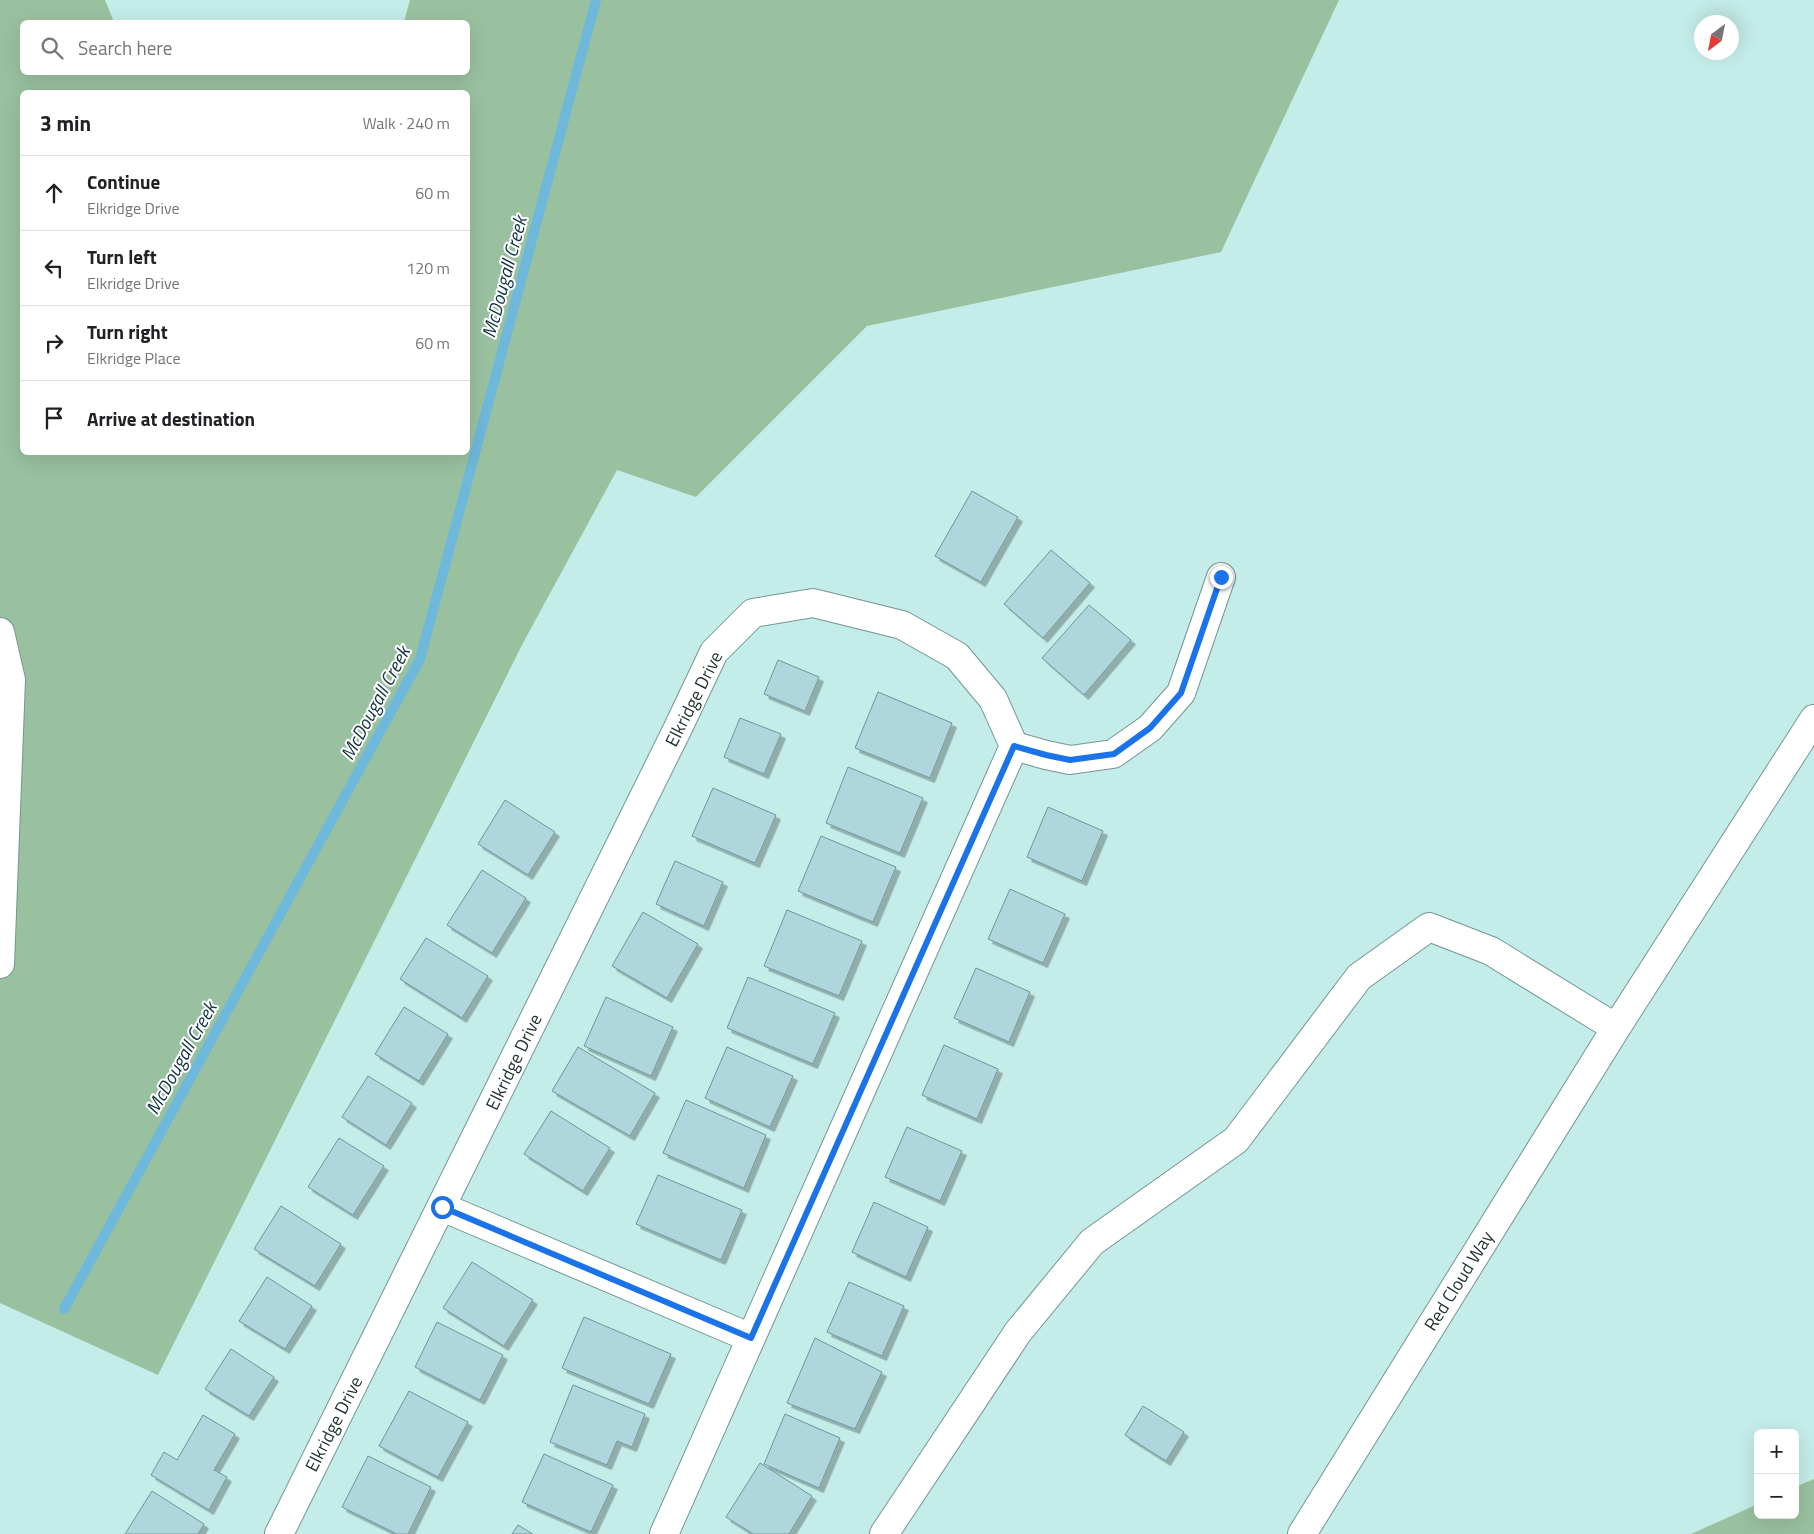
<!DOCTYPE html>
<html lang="en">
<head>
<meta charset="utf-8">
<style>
	:root { --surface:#fff; --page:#f6f6f6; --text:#202124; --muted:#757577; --line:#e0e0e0 }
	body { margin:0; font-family:"Titillium Web",sans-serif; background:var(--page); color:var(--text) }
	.controls { position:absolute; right:15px; bottom:15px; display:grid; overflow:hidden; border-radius:8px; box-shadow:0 5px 20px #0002 }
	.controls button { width:45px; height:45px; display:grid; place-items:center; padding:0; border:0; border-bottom:1px solid var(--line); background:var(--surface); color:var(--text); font:25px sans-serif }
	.compass { position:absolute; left:1694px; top:15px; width:45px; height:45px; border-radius:50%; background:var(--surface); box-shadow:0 5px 20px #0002; rotate:212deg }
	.stop { position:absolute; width:15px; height:15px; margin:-11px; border:4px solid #1a73e8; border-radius:50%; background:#fff }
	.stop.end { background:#1a73e8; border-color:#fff; box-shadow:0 1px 5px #0008 }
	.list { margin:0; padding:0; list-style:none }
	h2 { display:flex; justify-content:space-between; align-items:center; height:65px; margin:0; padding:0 20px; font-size:21px }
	h2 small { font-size:16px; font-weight:400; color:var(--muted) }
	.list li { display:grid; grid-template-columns:32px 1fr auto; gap:15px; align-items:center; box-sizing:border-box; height:75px; padding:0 20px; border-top:1px solid var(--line) }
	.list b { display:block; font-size:19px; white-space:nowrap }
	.list p { margin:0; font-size:16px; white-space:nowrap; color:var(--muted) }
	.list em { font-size:16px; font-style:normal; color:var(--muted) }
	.icon { flex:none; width:28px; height:28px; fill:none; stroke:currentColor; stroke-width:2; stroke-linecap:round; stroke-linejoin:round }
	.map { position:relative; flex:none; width:1814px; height:1534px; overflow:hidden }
	.search { position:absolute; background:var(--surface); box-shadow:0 5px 20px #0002; left:20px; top:20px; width:450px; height:55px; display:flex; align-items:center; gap:12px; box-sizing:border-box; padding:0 18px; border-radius:8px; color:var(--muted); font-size:19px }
	.panel { position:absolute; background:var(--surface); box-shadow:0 5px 20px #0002; left:20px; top:90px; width:450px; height:365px; border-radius:8px }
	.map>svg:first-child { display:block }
	.green { fill:#9ac19f; fill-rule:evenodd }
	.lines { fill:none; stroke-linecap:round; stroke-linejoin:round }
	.stream { stroke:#6eb8dc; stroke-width:10 }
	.building { fill:#b0d6dd; stroke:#6f949a; filter:url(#shadow) }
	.minor-casing { stroke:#729794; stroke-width:30 }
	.minor { stroke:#fff; stroke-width:28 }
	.route { stroke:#1a73e8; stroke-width:6 }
	.labels { text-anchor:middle; stroke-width:4; stroke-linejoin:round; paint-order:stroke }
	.street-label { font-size:18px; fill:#223130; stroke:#fff }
	.water-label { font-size:19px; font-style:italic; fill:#0e3040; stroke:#fff }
</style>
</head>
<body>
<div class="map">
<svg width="1814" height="1534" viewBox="0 0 1814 1534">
	<defs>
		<filter id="shadow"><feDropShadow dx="4.5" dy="4.5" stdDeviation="0" flood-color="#0004"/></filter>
	</defs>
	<rect width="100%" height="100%" fill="#c4ece8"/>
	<path class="green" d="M0 0H105L114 22H22V72H468V22H404L410 0H1339L1221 252 867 326 696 497 617 470 523 643 158 1375 0 1303ZM22 92H468V452H22Z
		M1814 1479V1534H1691L1758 1504V1515H1795V1487Z"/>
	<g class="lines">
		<path class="stream" d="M64 1309 420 659 596 0"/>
	</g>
	<path class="building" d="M972 491 1018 517 981 582 935 556Z
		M1051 550 1090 583 1043 638 1004 604Z
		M1089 605 1131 640 1084 695 1042 658Z
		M778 660 819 677 805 711 764 694Z
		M878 692 952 723 930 778 855 748Z
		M740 718 781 734 764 774 724 757Z
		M848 767 923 798 900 853 826 823Z
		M713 788 776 815 755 863 692 836Z
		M505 800 555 832 528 875 478 844Z
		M1048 807 1103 831 1082 881 1027 857Z
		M821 836 896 867 873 922 798 891Z
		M675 861 723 882 704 926 656 904Z
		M482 870 526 898 492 953 447 925Z
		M1010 889 1065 914 1043 963 988 939Z
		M787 910 862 941 839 996 764 966Z
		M643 912 698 944 667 998 612 966Z
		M426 938 488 976 462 1018 400 979Z
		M976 968 1030 992 1009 1042 954 1018Z
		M748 977 835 1013 813 1064 727 1028Z
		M606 997 673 1027 651 1076 584 1046Z
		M404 1007 448 1034 419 1081 375 1054Z
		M944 1045 998 1069 977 1119 922 1095Z
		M578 1047 655 1093 630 1136 552 1091Z
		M727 1047 793 1076 770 1127 705 1098Z
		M368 1076 412 1103 386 1145 342 1117Z
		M686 1100 766 1135 744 1188 663 1153Z
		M551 1111 610 1148 583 1191 524 1154Z
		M907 1127 962 1151 940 1201 885 1177Z
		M339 1138 384 1166 353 1215 308 1187Z
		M658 1175 742 1210 721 1260 636 1224Z
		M874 1202 928 1227 906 1277 852 1252Z
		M281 1206 341 1244 315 1286 254 1249Z
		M472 1262 533 1300 504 1346 443 1308Z
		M267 1277 312 1306 285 1349 239 1321Z
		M849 1282 904 1306 882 1356 827 1332Z
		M584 1317 671 1354 649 1404 562 1368Z
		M437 1322 503 1355 480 1400 415 1367Z
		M815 1338 882 1372 855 1429 787 1403Z
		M231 1349 274 1377 249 1416 205 1389Z
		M573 1385 645 1414 632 1447 617 1441 607 1465 550 1442Z
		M409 1391 468 1422 438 1477 379 1446Z
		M1143 1406 1184 1432 1166 1461 1125 1435Z
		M785 1414 840 1438 819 1488 764 1464Z
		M203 1415 235 1434 214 1470 227 1477 209 1510 151 1475 164 1452 177 1460Z
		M544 1454 613 1485 591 1532 522 1502Z
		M368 1456 431 1487 408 1534H397L342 1507Z
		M760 1463 812 1496 789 1534H753L726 1517Z
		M152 1491 204 1524 198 1534H125Z
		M518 1525 533 1534H512Z"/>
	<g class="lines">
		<defs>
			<path id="minor" d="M0 632 11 680 0 964
				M1014 746 1046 755 1070 760 1113 754 1150 728 1181 693 1221 577
				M442 1207 751 1338
				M279 1534 677 730 714 652 753 613 813 603 902 625 957 656 993 699 1014 746 664 1534
				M884 1534 1018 1332 1092 1242 1236 1140 1359 977 1429 927 1491 951 1616 1028
				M1302 1534 1616 1028 1814 719"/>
		</defs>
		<use href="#minor" class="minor-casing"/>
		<use href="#minor" class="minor"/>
	</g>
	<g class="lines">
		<path class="route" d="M442 1207 751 1338 1014 746 1046 755 1070 760 1114 754 1150 728 1181 693 1221 577"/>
	</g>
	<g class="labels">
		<g class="street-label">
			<text transform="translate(694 699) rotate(-63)" y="6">Elkridge Drive</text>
			<text transform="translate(514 1062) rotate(-64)" y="6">Elkridge Drive</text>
			<text transform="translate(1459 1281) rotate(-58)" y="6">Red Cloud Way</text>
			<text transform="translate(334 1424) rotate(-63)" y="6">Elkridge Drive</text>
		</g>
		<g class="water-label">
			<text transform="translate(504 277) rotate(-75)" y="7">McDougall Creek</text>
			<text transform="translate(375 703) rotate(-62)" y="7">McDougall Creek</text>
			<text transform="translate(181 1058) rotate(-61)" y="7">McDougall Creek</text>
		</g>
	</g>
</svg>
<div class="controls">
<button>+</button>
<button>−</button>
</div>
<svg class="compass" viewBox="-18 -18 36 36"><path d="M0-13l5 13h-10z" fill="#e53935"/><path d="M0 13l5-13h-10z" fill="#757577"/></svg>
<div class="stop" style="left:442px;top:1207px"></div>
<div class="stop end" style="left:1221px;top:577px"></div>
<div class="search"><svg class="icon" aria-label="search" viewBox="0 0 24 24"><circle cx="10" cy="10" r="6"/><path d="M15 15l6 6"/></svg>Search here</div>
<section class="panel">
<h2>3 min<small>Walk · 240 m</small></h2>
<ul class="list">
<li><svg class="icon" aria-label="ahead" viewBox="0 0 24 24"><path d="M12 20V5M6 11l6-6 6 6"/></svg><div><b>Continue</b><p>Elkridge Drive</p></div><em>60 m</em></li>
<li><svg class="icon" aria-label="left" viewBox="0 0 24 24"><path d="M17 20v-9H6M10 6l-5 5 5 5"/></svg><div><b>Turn left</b><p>Elkridge Drive</p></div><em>120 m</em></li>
<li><svg class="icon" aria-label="right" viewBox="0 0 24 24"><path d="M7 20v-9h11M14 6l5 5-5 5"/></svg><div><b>Turn right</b><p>Elkridge Place</p></div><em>60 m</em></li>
<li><svg class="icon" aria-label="arrive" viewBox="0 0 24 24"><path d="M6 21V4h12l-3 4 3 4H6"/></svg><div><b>Arrive at destination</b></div></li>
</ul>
</section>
</div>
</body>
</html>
